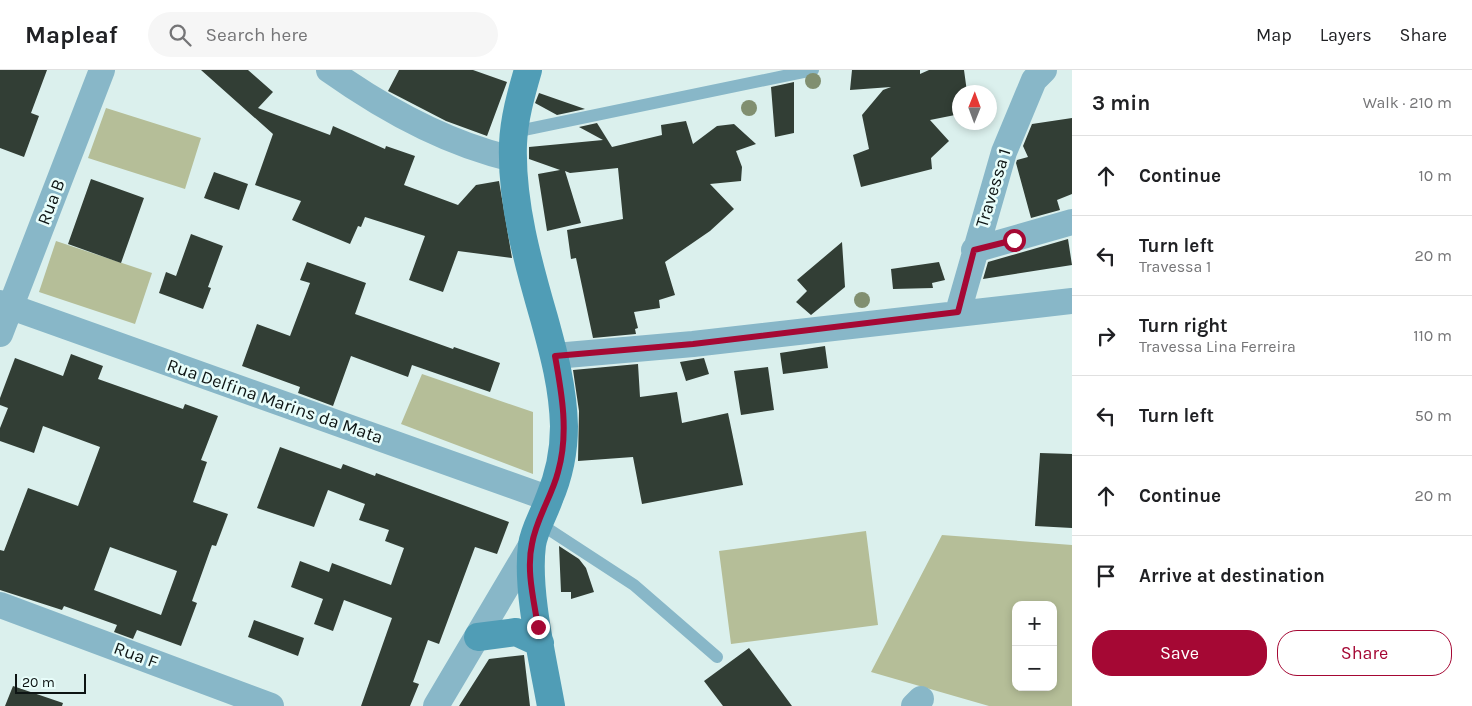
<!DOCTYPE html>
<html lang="en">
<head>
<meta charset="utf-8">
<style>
	:root { --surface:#fff; --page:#f6f6f6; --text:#202124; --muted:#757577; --line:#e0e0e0; --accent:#a50834 }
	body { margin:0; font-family:Karla,sans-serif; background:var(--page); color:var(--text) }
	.controls { position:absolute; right:15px; bottom:15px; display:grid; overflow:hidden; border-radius:10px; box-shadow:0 2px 8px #0003 }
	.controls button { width:45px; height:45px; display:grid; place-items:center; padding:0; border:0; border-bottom:1px solid var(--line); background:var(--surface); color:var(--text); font:25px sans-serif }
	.compass { position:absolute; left:952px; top:15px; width:45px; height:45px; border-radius:50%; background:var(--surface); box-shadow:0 2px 8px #0003; rotate:1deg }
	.scale { position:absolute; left:15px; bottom:12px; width:71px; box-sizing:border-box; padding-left:5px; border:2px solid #0d1413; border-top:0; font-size:14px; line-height:18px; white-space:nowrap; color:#0d1413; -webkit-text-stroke:4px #e8fdfa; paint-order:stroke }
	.stop { position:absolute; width:15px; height:15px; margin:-11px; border:4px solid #a50834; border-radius:50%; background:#fff }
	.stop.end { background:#a50834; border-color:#fff; box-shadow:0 1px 5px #0008 }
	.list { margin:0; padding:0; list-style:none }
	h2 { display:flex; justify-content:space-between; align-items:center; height:65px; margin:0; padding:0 20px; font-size:21px }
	h2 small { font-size:16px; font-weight:400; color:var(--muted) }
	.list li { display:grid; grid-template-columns:32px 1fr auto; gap:15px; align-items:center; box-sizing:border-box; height:80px; padding:0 20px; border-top:1px solid var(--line) }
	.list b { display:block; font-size:19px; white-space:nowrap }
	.list p { margin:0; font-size:16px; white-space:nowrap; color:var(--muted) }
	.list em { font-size:16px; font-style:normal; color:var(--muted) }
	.actions { display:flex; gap:10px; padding:15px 20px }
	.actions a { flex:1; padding:11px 0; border:1px solid var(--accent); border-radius:20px; text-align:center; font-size:18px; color:var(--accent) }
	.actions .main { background:var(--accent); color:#fff }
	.icon { flex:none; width:28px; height:28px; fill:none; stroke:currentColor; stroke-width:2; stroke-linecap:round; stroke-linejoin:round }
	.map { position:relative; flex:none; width:1072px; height:636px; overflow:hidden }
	header { display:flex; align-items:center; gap:30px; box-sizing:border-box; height:70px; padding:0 25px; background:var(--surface); border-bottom:1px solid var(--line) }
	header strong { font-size:24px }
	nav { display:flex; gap:28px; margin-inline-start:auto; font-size:18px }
	.search { width:350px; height:45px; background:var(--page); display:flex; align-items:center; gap:12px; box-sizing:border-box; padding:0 18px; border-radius:28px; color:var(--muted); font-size:19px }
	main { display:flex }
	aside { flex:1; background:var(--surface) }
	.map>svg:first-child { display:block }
	.green { fill:#b5be98; fill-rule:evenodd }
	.building { fill:#323e35; fill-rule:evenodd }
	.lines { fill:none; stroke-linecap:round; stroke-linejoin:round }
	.lane { stroke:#88b7c8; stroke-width:12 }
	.street { stroke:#88b7c8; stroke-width:26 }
	.secondary { stroke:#509db6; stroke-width:28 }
	.tree { fill:#818f70 }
	.route { stroke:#a50834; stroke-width:6 }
	.labels { text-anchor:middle; stroke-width:5; stroke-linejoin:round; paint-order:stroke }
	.street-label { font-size:18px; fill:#0d1413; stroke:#e8fdfa }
</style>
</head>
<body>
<header>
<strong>Mapleaf</strong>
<div class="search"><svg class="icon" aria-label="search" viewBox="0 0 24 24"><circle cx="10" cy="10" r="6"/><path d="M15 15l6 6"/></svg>Search here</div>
<nav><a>Map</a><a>Layers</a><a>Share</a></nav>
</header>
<main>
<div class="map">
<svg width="1072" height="636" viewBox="0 0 1072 636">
	<rect width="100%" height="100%" fill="#dbf0ed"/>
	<path class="green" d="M106 38 201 68 185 119 88 88Z
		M56 171 152 203 135 254 39 222Z
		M422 304 533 342V404L401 354Z
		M866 461 878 555 731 574 719 481Z
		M942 465 1072 475V636H989L871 602ZM1016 535H1053V617H1016Z"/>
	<path class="building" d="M0 0H47L31 43 39 46 24 87 0 78Z
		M201 0H248L273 22 258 38 330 65 333 56 385 79 386 76 415 86 404 115 458 135 476 115 499 111 512 188 458 181 443 222 409 210 425 166 365 147 361 157 358 156 350 174 292 150 301 131 255 115 273 64Z
		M399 0H473L507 12 487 66 446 51 388 21Z
		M852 0H920V4L929 0H964L967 22H960V44L930 50 949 71 931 88 932 99 861 117 853 85 869 79 862 45 883 20 891 17 850 20Z
		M794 12V63L775 67 771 17Z
		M539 23 585 39 557 45 535 33Z
		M1072 48V124L1057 130 1060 140 1031 148 1016 93 1017 90 1028 87 1023 76 1032 54Z
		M686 51 693 74 717 56 734 54 756 74 736 81 742 97 741 111 710 114 734 139 710 161 665 192 675 225 659 230 660 238 634 242 638 258 635 259 636 264 593 268 576 188 571 189 567 160 623 149 618 98 570 103 565 101 581 153 547 161 538 104 560 100 529 89V77L603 70 579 57 597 53 612 77 662 65 661 55Z
		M214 102 248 114 239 140 204 128Z
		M91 109 144 128 121 193 68 174Z
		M191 164 223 176 208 217 211 218 203 239 159 223 166 202 176 206Z
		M1068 169 1072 195 983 209 988 192Z
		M842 172 845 217 811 245 796 232 807 221 797 210Z
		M307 192 366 213 355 244 453 279 454 277 500 293 490 322 412 295 408 307 351 286 333 336 298 323 300 317 242 296 257 254 290 266 310 213 300 210Z
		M939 192 945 210 932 213 933 218 893 219 891 199Z
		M825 276 828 298 783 304 780 283Z
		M71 284 103 296 98 309 183 339 185 334 218 346 201 390 207 392 193 432 228 444 216 476 212 475 192 531 197 533 181 576 137 560 133 569 114 562 117 555 64 536 62 540 0 520V480L4 481 28 418 78 436 100 377 43 356 34 383 0 371V358L8 338 0 335V328L15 288 63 306ZM110 477 177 501 161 545 94 520Z
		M704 288 709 304 686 311 680 292Z
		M638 294 640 327 677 322 682 353 728 343 743 415 642 434 633 387 578 391 579 341 573 300Z
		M768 297 774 340 741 345 734 301Z
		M280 377 341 399 343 394 375 406 376 403 509 452 497 484 475 477 439 574 428 570 413 612 419 614 410 636H361L392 548 344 530 333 561 314 554 323 529 291 517 300 491 329 502 332 493 391 515 404 478 385 471 389 460 359 450 365 434 328 420 314 457 257 438Z
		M1040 383 1072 384V458L1035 456Z
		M559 476 579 489 586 498 594 522 571 529V522H561Z
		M254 550 304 568 298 586 248 567Z
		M749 578 792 636H723L704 611Z
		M524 585 530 636H459L489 589Z
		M13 616 63 633 62 636H5Z"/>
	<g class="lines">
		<path class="lane" d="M514 62 813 0
			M539 453 634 515 717 587"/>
		<path class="street" d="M329 0C384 39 447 74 513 89
			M974 180 1072 152
			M0 233 550 429
			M958 242 1004 82 1034 10 1044 0
			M0 264 102 0
			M555 286 693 274 1072 231
			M0 535 271 636
			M436 636 532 474
			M914 636 921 629"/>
		<path class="secondary" d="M528 0C521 24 514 49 513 74 511 132 528 193 544 248 554 284 563 318 564 356 564 381 559 406 549 429 544 444 534 460 532 475 526 521 543 590 551 636
			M478 567 516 562 540 573"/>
	</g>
	<g class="tree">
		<circle cx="813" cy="11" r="8"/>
		<circle cx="749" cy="38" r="8"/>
		<circle cx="862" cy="230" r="8"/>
	</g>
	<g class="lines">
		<path class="route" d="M538 557C534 531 526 500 532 474 536 449 552 426 558 402 569 364 562 324 555 286L693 274 958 242 974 180 1014 170"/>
	</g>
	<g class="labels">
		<g class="street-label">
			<text transform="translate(993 118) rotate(-73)" y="6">Travessa 1</text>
			<text transform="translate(51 132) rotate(-69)" y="6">Rua B</text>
			<text transform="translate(275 331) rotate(19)" y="6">Rua Delfina Marins da Mata</text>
			<text transform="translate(136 585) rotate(20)" y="6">Rua F</text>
		</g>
	</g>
</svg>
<div class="controls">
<button>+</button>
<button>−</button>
</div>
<svg class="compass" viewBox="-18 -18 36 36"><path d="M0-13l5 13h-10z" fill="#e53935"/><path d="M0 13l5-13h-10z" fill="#757577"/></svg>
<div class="scale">20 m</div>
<div class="stop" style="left:1014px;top:170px"></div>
<div class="stop end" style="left:538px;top:557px"></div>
</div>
<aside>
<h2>3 min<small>Walk · 210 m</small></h2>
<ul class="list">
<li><svg class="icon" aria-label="ahead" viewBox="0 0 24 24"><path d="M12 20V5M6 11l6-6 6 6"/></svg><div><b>Continue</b></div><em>10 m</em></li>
<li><svg class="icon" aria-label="left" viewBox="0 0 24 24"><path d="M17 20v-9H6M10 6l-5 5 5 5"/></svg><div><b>Turn left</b><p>Travessa 1</p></div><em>20 m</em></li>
<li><svg class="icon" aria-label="right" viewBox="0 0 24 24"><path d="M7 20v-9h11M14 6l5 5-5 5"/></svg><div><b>Turn right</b><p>Travessa Lina Ferreira</p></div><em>110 m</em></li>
<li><svg class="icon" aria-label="left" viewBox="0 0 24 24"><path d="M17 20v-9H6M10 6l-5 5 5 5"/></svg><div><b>Turn left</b></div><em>50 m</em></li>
<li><svg class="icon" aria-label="ahead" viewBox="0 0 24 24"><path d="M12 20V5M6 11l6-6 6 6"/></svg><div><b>Continue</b></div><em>20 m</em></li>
<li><svg class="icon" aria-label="arrive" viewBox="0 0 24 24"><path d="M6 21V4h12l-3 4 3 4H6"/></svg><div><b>Arrive at destination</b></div></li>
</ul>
<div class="actions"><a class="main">Save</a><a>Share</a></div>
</aside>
</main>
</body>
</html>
